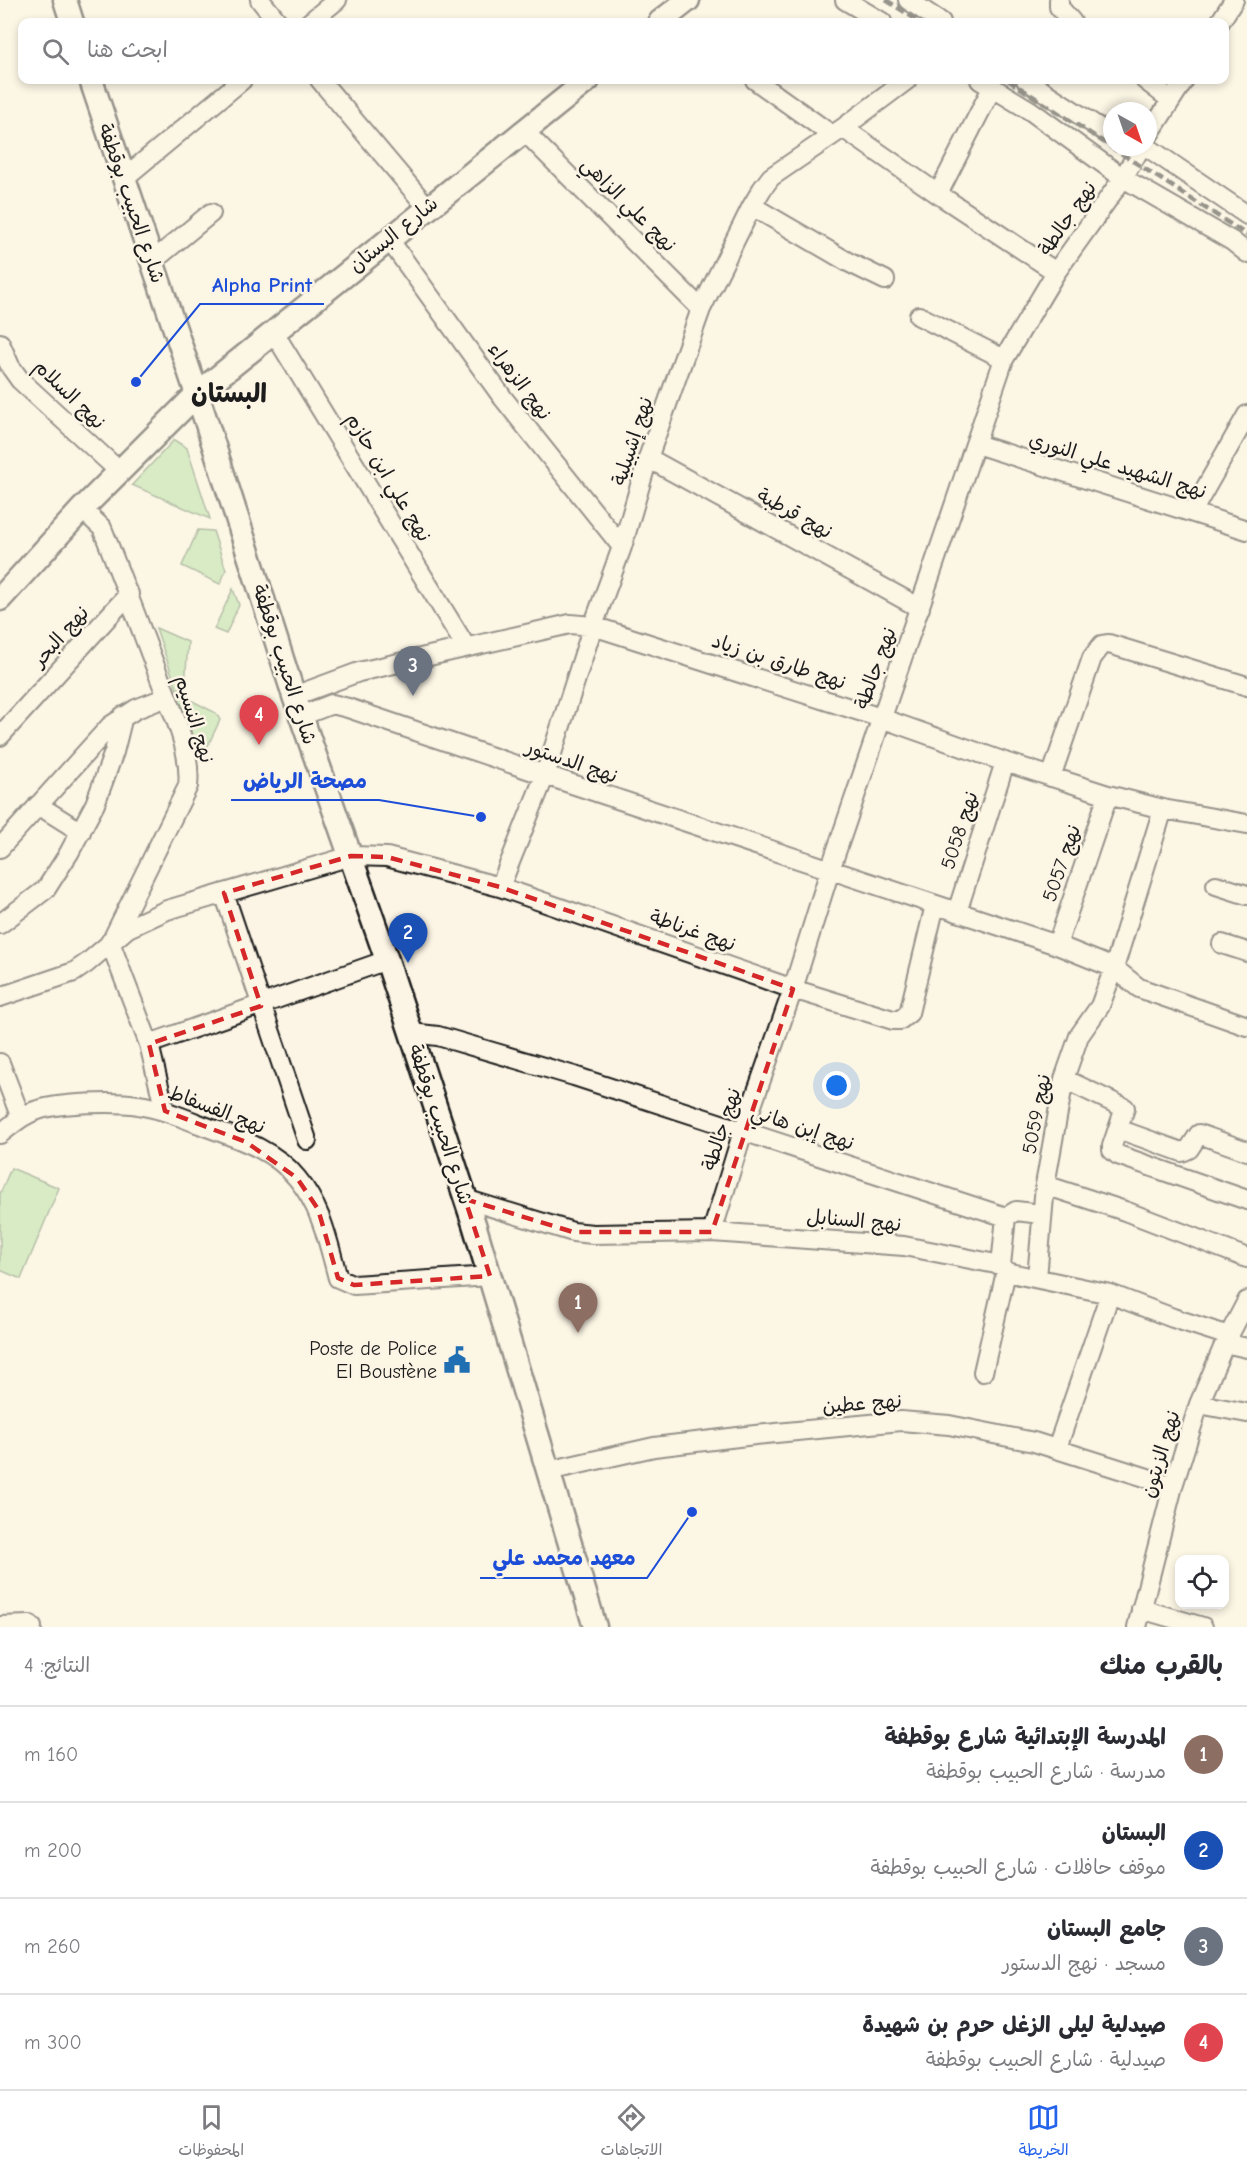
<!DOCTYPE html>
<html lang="ar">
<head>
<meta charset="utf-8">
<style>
	:root { --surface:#fff; --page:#f2f2f3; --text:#2b2b33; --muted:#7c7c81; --line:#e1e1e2; --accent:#2563eb }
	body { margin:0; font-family:"Comic Neue","Playpen Sans Arabic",sans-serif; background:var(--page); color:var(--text); direction:rtl }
	.controls { position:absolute; right:18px; bottom:18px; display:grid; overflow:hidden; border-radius:12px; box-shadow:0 3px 9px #0003 }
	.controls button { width:54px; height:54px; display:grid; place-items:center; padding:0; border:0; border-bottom:2px solid var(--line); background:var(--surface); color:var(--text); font:30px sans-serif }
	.compass { position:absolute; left:1103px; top:102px; width:54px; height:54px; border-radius:50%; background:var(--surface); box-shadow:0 3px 9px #0003; rotate:140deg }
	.you { position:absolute; left:837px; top:1086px; width:21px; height:21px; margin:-15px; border:4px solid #fff; border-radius:50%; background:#1a73e8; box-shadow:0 0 0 9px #1a73e833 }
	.badge { display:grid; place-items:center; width:39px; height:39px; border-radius:50%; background:var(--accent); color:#fff; font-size:20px; font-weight:700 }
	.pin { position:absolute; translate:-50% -50px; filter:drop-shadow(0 2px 3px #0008) }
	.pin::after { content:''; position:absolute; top:32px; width:21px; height:18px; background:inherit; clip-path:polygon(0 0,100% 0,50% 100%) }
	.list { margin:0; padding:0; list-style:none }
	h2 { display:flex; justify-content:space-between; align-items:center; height:78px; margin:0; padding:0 24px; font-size:26px }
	h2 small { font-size:20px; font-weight:400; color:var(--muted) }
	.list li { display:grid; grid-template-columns:39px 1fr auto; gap:18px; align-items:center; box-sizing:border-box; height:96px; padding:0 24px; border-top:2px solid var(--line) }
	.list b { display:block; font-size:22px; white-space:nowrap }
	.list p { margin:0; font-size:20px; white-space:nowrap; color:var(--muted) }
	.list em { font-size:20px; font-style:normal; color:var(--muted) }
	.icon { flex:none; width:33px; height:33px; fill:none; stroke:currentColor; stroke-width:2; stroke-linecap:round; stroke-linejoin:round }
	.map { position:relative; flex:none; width:1247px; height:1627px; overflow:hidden; direction:ltr }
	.search { position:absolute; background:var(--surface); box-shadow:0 3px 9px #0003; left:18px; right:18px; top:18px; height:66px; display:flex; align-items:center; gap:15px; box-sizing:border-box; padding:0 21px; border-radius:12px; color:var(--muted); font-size:22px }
	.sheet { height:462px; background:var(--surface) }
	nav { display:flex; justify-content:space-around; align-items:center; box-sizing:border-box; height:84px; border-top:2px solid var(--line); background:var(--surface); font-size:16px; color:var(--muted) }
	nav a { display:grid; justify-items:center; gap:3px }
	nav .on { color:var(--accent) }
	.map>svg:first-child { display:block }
	.green { fill:#adde9e; stroke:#647d5d; stroke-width:1.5 }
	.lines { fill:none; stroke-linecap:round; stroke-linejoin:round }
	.minor-casing { stroke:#1c1c1c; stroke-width:22 }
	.major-casing { stroke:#1c1c1c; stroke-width:27 }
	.minor { stroke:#fcf5e5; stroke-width:18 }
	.major { stroke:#fcf5e5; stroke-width:22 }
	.rail { stroke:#1c1c1c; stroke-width:4.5; stroke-dasharray:9 4.5; stroke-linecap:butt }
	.marked { fill:none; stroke:#d62828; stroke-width:4.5; stroke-dasharray:12 8; stroke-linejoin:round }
	.labels { text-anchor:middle; stroke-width:5; stroke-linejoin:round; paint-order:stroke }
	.street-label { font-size:20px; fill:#1c1c1c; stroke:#fcf5e5 }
	.poi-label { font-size:20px; fill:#1c1c1c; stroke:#fcf5e5; text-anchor:end }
	.district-label { font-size:26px; font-weight:bold; fill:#1c1c1c; stroke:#fcf5e5 }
	.leader { fill:none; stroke:#1d4ed8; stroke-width:2 }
	.callout-dot { fill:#1d4ed8; stroke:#fcf5e5; stroke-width:2 }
	.callout-label { font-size:21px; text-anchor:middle; font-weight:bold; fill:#1d4ed8; stroke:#fcf5e5; stroke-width:5; stroke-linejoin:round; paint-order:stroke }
</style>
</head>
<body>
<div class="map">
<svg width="1247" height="1627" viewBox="0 0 1247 1627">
	<rect width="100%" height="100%" fill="#fcf5e5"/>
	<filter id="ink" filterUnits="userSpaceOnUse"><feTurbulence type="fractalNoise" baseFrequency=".0167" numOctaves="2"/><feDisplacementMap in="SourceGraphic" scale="12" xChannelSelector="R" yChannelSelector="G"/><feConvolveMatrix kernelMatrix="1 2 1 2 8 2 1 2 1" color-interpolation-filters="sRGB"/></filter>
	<g filter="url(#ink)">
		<path class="green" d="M174 440 187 448 210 519 132 485Z
			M198 530 213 531 226 570 220 584 182 566Z
			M233 589 239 605 226 634 214 629Z
			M156 628 188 642 185 686 177 689Z
			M177 693 216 713 220 720 201 760Z
			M11 1168 59 1188 21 1279 0 1270V1194Z"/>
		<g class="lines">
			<defs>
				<path id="minor" d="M260 0 278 22
					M845 0 882 22
					M908 0 941 22
					M1059 0V7L1072 22
					M310 22 337 0
					M1220 22 1234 0
					M320 80 427 207
					M755 80 832 135
					M980 80 1031 111 1123 178 1232 241 1247 253
					M1026 80 1112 136
					M1145 80 1171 100
					M843 128 938 194 1056 272
					M524 131 701 309
					M1148 136 1184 80
					M1147 147 1247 215
					M124 178 242 80
					M938 194 993 86
					M752 206 848 262 885 280
					M388 238 503 398 622 547
					M153 261 211 213
					M919 316 1004 359
					M273 331 466 647
					M0 343 10 366 20 380 119 471
					M976 444 1247 530
					M648 458 920 608
					M82 509 102 528C122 578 141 629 160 679 172 711 192 751 188 786L113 938
					M1192 512 1247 415
					M294 696 359 672 570 624 593 626 881 718 1005 762 1108 795 1163 809 1247 824
					M301 716 332 704 348 708 545 775 1057 945 1114 968 1139 988 1247 1026
					M0 736 129 594
					M1051 777 1092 658 1102 645 1109 644 1247 686
					M38 805 81 832
					M0 848 110 726 136 709 167 697
					M1216 885 1247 895
					M500 887 545 775 593 626 622 547 648 458 701 309 752 206 762 189 771 177 843 128 907 80
					M224 893 307 1140
					M957 912 1005 762
					M0 924 46 889 69 853 95 804 114 752 123 716
					M110 942 149 1044 165 1111
					M1222 944 1247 952
					M1057 945 1108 795
					M0 997 74 972 87 963 128 928 167 910 351 856 387 857 500 887 793 989 893 1020H900L909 1013 935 905
					M411 1033 438 1036 574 1076 1006 1217 1016 1211 1041 1214
					M149 1044 387 960
					M0 1063 21 1118
					M1064 1079 1125 1108 1112 1146V1150L1118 1155 1247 1200
					M1118 1129 1182 1152 1189 1149 1199 1134 1247 1151
					M0 1134C12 1125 23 1114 38 1110 60 1103 115 1101 138 1105 159 1108 179 1116 199 1124 233 1137 273 1148 297 1178 322 1208 328 1242 338 1278L354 1285 490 1276
					M1045 1185 1125 1211 1247 1258
					M465 1199 573 1232 593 1234 712 1232 904 1246 1001 1265 1006 1272 1110 1294 1173 1318 1229 1336
					M712 1232 743 1131 793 989 830 870 1004 359 1056 272 1123 178 1141 147
					M1001 1265 1006 1217
					M1037 1278 1045 1185 1064 1079 1079 1036 1100 1006 1114 968 1163 809
					M1225 1343 1247 1348
					M983 1372 1006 1272
					M1199 1404 1247 1413
					M1057 1448 1110 1294
					M548 1471 654 1447 755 1435 901 1421 949 1425 1034 1442 1173 1486
					M1141 1609 1203 1627
					M0 1626 30 1625 32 1627
					M1137 1627 1173 1486 1199 1404 1225 1343 1247 1301"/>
				<path id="major" d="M65 0 72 22
					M660 22 688 0
					M91 80 207 424 294 696 387 960 474 1224 595 1627
					M0 599 82 509 197 394 588 80"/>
			</defs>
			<use href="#minor" class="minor-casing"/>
			<use href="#major" class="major-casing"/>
			<use href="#minor" class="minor"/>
			<use href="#major" class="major"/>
			<path class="rail" d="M886 0 920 22
				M1008 80 1247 235"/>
		</g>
	</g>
	<path d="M0 0H1247V1627H0ZM351 856 387 857 500 887 793 989 712 1232H573L465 1199 490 1276 354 1285 338 1278 318 1209 297 1178 246 1142 165 1111 149 1044 261 1006 224 893Z" fill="#fcf5e5" fill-opacity=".55" fill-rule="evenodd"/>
	<path class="marked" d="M351 856 387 857 500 887 793 989 712 1232H573L465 1199 490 1276 354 1285 338 1278 318 1209 297 1178 246 1142 165 1111 149 1044 261 1006 224 893Z"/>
	<defs>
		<symbol id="civic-bare" viewBox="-9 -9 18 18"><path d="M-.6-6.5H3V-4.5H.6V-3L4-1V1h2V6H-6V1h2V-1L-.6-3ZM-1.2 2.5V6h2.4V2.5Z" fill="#1f6fb2" stroke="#fcf5e5" stroke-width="2.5" paint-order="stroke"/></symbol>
	</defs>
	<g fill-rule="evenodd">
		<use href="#civic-bare" x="438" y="1341" width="38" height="38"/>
	</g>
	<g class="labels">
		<g class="street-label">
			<text transform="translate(132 203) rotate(71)" y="7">شارع الحبيب بوقطفة</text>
			<text transform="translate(629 204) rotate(45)" y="7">نهج علي الزاهي</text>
			<text transform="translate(1067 218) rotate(-55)" y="7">نهج جالطة</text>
			<text transform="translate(393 234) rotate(-39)" y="7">شارع البستان</text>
			<text transform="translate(520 381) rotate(53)" y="7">نهج الزهراء</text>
			<text transform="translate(70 394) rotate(44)" y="7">نهج السلام</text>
			<text transform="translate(632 441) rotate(-72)" y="7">نهج إشبيلية</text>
			<text transform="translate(1118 465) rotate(17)" y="7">نهج الشهيد علي النوري</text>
			<text transform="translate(389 477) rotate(59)" y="7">نهج علي ابن حازم</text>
			<text transform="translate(795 513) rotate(29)" y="7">نهج قرطبة</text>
			<text transform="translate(60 636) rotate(-48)" y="7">نهج البحر</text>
			<text transform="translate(779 661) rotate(18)" y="7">نهج طارق بن زياد</text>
			<text transform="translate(285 664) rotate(72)" y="7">شارع الحبيب بوقطفة</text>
			<text transform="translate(875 668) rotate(-70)" y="7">نهج جالطة</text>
			<text transform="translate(195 719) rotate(73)" y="7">نهج النسيم</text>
			<text transform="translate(572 761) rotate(19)" y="7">نهج الدستور</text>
			<text transform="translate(959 830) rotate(-72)" y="7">نهج 5058</text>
			<text transform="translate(1061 863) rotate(-71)" y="7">نهج 5057</text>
			<text transform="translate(693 930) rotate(19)" y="7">نهج غرناطة</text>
			<text transform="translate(217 1109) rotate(21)" y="7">نهج الفسفاط</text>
			<text transform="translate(1036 1114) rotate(-79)" y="7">نهج 5059</text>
			<text transform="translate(441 1124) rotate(72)" y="7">شارع الحبيب بوقطفة</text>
			<text transform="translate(803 1127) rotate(18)" y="7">نهج إبن هاني</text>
			<text transform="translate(721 1129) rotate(-72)" y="7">نهج جالطة</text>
			<text transform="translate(854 1220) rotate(5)" y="7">نهج السنابل</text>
			<text transform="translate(862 1403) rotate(-4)" y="7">نهج عطين</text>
			<text transform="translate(1160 1454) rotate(-73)" y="7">نهج الزيتون</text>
		</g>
		<g class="poi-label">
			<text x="437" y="1355">Poste de Police<tspan x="437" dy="23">El Boustène</tspan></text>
		</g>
		<g class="district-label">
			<text x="229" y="402">البستان</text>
		</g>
	</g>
	<path class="leader" d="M136 382L200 304H324M481 817L379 800H231M692 1512L647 1578H480"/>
	<g class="callout-dot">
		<circle cx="136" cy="382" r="6"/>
		<circle cx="481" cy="817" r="6"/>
		<circle cx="692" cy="1512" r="6"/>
	</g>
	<g class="callout-label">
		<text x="262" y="292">Alpha Print</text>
		<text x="305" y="788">مصحة الرياض</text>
		<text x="564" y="1565">معهد محمد علي</text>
	</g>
</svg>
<div class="controls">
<button><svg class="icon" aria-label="locate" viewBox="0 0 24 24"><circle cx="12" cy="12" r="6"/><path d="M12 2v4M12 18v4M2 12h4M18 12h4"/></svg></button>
</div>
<svg class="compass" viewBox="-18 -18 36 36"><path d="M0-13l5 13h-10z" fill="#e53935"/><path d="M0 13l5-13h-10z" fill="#7c7c81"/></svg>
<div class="you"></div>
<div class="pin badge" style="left:578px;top:1333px;background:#8d6e63">1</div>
<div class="pin badge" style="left:408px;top:963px;background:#1a4fb4">2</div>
<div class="pin badge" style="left:413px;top:696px;background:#6b7280">3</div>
<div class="pin badge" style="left:259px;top:745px;background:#e0444e">4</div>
<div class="search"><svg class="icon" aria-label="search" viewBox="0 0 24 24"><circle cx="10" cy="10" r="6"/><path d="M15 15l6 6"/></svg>ابحث هنا</div>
</div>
<section class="sheet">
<h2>بالقرب منك<small>النتائج: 4</small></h2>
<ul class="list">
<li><span class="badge" style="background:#8d6e63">1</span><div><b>المدرسة الإبتدائية شارع بوقطفة</b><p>مدرسة · شارع الحبيب بوقطفة</p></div><em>160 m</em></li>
<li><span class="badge" style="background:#1a4fb4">2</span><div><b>البستان</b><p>موقف حافلات · شارع الحبيب بوقطفة</p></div><em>200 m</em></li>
<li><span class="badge" style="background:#6b7280">3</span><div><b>جامع البستان</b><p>مسجد · نهج الدستور</p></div><em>260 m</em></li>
<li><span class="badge" style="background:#e0444e">4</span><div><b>صيدلية ليلى الزغل حرم بن شهيدة</b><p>صيدلية · شارع الحبيب بوقطفة</p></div><em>300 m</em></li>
</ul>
</section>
<nav>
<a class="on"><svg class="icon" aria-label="map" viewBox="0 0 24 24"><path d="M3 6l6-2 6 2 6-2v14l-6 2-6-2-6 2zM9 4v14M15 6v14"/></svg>الخريطة</a>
<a><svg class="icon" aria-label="directions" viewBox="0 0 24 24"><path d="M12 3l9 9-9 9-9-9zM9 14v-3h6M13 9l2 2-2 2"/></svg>الاتجاهات</a>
<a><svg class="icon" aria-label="saved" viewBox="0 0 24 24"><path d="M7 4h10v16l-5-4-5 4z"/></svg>المحفوظات</a>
</nav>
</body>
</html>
